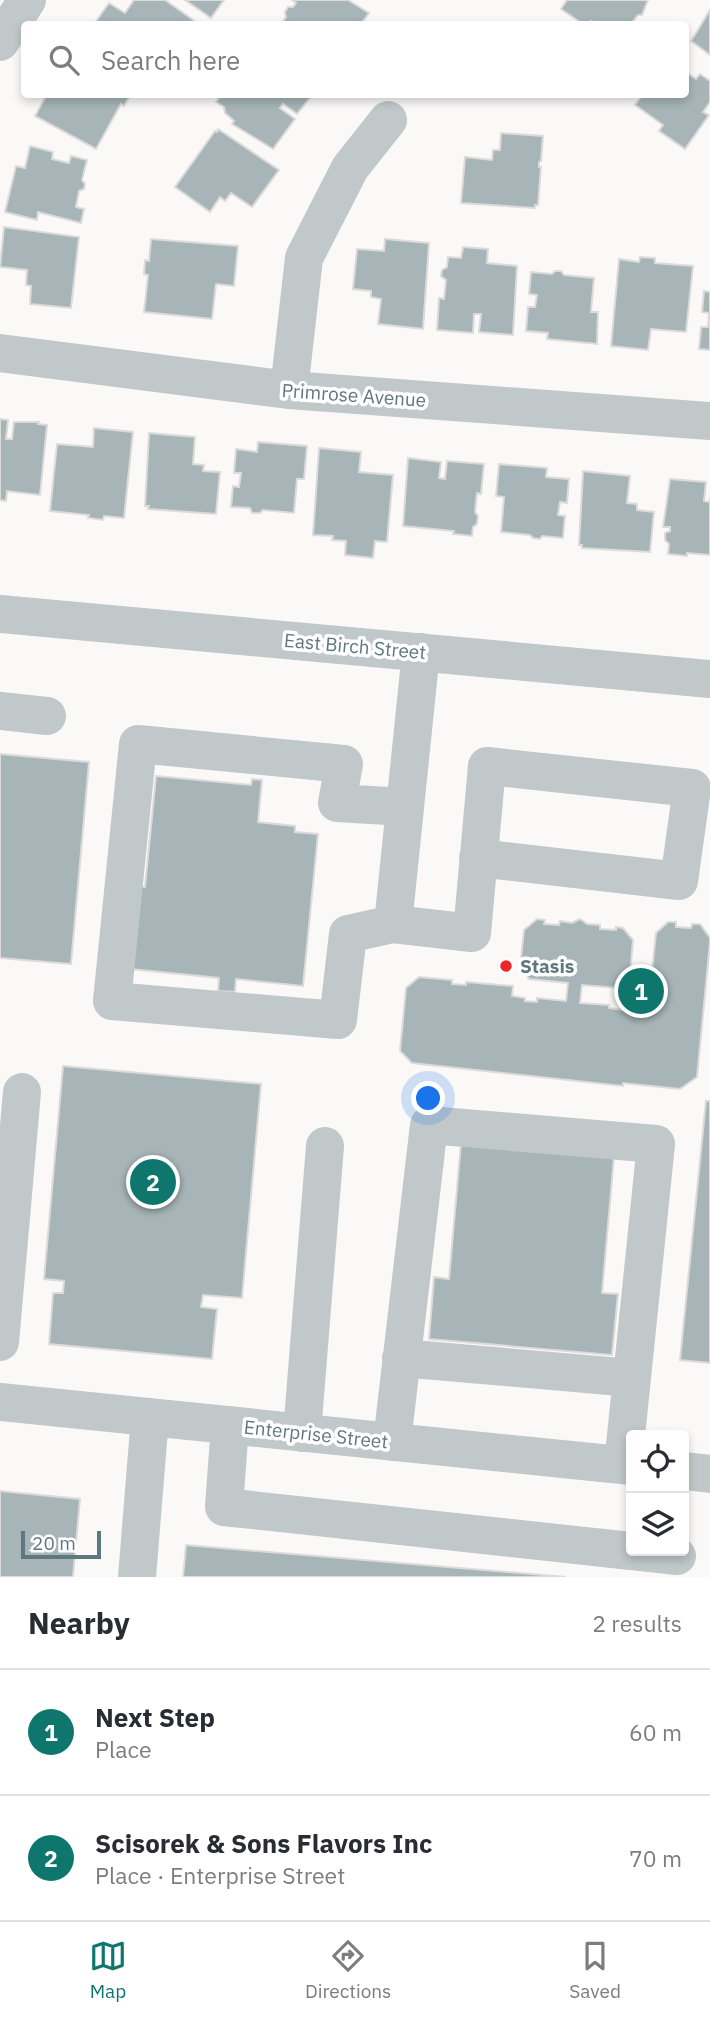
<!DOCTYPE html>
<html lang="en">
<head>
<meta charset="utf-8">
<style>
	:root { --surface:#fff; --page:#f7f7f7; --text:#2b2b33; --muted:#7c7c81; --line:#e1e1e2; --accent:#0f766e }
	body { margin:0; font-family:"IBM Plex Sans",sans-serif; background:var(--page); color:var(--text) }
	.controls { position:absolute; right:21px; bottom:21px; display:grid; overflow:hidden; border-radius:7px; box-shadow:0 4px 10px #0003 }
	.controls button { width:63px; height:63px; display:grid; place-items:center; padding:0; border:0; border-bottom:2px solid var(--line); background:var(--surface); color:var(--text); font:35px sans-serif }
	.scale { position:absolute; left:21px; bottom:18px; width:80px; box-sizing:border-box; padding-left:7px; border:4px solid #5f787e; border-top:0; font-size:19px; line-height:24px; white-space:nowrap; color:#5f787e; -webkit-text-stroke:5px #fff; paint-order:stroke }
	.you { position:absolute; left:429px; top:1099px; width:24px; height:24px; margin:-18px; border:5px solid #fff; border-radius:50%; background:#1a73e8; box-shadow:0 0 0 10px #1a73e833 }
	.badge { display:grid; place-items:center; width:46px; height:46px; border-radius:50%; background:var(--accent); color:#fff; font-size:23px; font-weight:700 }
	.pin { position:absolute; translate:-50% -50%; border:4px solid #fff; box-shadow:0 2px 7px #0006 }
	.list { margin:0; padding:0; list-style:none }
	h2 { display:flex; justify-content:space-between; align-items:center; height:91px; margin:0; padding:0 28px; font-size:30px }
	h2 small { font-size:23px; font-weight:400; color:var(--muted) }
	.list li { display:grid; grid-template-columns:46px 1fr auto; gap:21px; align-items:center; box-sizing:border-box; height:126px; padding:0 28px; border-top:2px solid var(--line) }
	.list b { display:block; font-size:26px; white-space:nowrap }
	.list p { margin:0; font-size:23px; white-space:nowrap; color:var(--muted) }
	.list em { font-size:23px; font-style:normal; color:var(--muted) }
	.icon { flex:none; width:38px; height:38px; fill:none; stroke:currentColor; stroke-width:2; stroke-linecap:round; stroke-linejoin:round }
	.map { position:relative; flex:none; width:710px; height:1577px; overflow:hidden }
	.search { position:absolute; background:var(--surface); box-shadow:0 4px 10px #0003; left:21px; right:21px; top:21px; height:77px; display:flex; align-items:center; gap:18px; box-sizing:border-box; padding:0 24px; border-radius:7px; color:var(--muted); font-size:26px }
	.sheet { height:343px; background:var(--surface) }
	nav { display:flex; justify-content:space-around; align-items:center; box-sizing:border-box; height:98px; border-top:2px solid var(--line); background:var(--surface); font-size:19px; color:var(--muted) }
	nav a { display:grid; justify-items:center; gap:4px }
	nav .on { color:var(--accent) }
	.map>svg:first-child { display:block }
	.building { fill:#a7b5b8; stroke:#dcdbda; stroke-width:2 }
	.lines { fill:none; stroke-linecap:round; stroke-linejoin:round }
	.minor { stroke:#c1c8ca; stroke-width:38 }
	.poi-dot { fill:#eb272a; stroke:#fff; stroke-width:2.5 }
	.labels { text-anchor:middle; stroke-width:7; stroke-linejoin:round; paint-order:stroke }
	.street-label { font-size:19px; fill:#5f787e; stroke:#fff }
	.poi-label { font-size:19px; font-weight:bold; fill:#5f787e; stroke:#fff; text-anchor:start }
</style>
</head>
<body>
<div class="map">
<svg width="710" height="1577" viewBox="0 0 710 1577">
	<rect width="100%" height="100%" fill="#faf9f8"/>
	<path class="building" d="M134 0H165L199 24H94L109 3 125 13Z
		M185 0H224L211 18Z
		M292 0H348L369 13 361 24H281L286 17 285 12 288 7H293L296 3Z
		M567 0H648L642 15H638L631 24H597L591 21 588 24H583L561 9Z
		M710 10V55L691 41Z
		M686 72 696 79 700 74 710 81V102L703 112 709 115 685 149 659 131 663 125 635 105 643 94H686Z
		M47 94 67 96 131 94 124 106 121 104 96 149 35 116Z
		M222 94H313L297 114 283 104 280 108 295 119 273 149 232 124 234 121 225 113 224 107 216 102Z
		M218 129 279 170 252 207 231 193 225 201 220 197 210 212 175 187 215 131 217 132Z
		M501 133 543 136 541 161 539 162V167H541L538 205H535V208L461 203 465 157 492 160 493 150H500Z
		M30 146 53 152 52 159 69 163 71 156 87 160 82 180 85 184 84 189 79 191 76 207 84 209 81 223 38 212 37 220 5 212 16 166 25 168Z
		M4 227 79 237 71 308 30 304 31 286 26 285 27 270 0 267Z
		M151 239 238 246 234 286 216 284 212 319 144 312 148 275 144 274 145 260 149 261Z
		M385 239 429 243 423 329 378 324 381 299 371 297V291L353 289 357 249 384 251Z
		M463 247 488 249 487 263 517 266 513 335 479 332 481 314H474L473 333 437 330 439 298 444 299 446 280 441 276 442 270 447 267 448 257 461 258Z
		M640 257 655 258V263L693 266 686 332 651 329 648 350 611 346 619 259 639 262Z
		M555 271H561L564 275 594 278 591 312H598L597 344 547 339 548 333 526 331 528 307H535L537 295 529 294 531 272 552 274Z
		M704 291 710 292V350L699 349 701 327H708L709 313 702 312Z
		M0 419 8 420 6 439H12L14 422H39L38 424 47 425 40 495 7 491 6 501 0 500Z
		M94 428 133 432 124 518 104 516 103 520 88 518 89 515 50 511 57 444 93 447Z
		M149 433 195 437 193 464 204 465 203 471 220 472 216 514 148 509 149 506H145Z
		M258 442 307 446 304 479H297L294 513 263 510 260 513H252L250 508 231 507 233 486 239 487 241 473H234L236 449 257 452Z
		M319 448 361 452 359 472 393 475 387 542 375 541 373 558 345 555 346 541 332 540 333 536 313 535Z
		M408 458 441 462 439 478 445 479 447 461 484 464 481 494 477 493 475 512 478 516 477 524 473 527 472 536 453 534 454 531 403 526Z
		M499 464 547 468 546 477 569 479 567 503 560 502 558 515 565 516 563 538 542 536 540 539 533 538 530 535 501 532 504 497 496 496Z
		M583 471 630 476 627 503 637 504V510L654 512 650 552 582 548V545H579Z
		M670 479 706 482 704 501 710 502V498V555L687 553V556L668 554 669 544 665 540V533L670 531V527H663Z
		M0 754 89 762 71 964 0 958Z
		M156 776 251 785 252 779 262 780 258 822 295 826V832L318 834 303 986 236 979 235 992 218 991 219 978 131 969 139 886 145 887Z
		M537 919 545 920 544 924 559 925 560 921 572 923 580 919 587 924 600 925V929L616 930V927L623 928 633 940 630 977 618 988 582 985 580 1003 609 1005V1008L622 1010V1006L658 1010 661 979 652 970 656 933 668 922H676V927L691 928 692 924H700L710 938V942L697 1077 680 1089 623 1083V1086L412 1063 400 1051 406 988 419 977 452 980V984L466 985V982L513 986 512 996 525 998V1001L537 1002V998L566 1001 568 983 529 979 520 968 524 930Z
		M63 1066 261 1084 242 1298 203 1295 201 1307 217 1309 212 1359 49 1344 53 1293H63L64 1281 44 1279Z
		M706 1101H710V1363L680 1360Z
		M461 1143 614 1157 602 1293 618 1294 612 1355 429 1339 434 1277 449 1279Z
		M0 1491 80 1499 73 1577H0Z
		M186 1545 566 1577H183Z"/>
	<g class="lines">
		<path class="minor" d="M0 42 27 0
			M0 353 289 390 710 421
			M289 390 304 258 350 168 388 120
			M0 614 710 679
			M0 711 47 716
			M405 807 337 803 344 764 138 744 112 1001 338 1020 348 934 393 924 421 652
			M393 924 472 933 487 766 692 788 679 881 478 858
			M0 1342 22 1092
			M401 1358 632 1378
			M0 1402 631 1466
			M230 1425 224 1507 631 1551
			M302 1433 325 1146
			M392 1442 429 1125 656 1144 623 1465
			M684 1471 710 1474
			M632 1551 677 1556
			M137 1577 150 1417"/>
	</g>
	<circle class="poi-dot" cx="506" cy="966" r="7"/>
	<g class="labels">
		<g class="street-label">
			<text transform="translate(354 395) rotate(4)" y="7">Primrose Avenue</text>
			<text transform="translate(355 646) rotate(5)" y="7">East Birch Street</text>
			<text transform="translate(316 1434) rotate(6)" y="7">Enterprise Street</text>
		</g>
		<g class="poi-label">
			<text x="520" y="973">Stasis</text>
		</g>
	</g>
</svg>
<div class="controls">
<button><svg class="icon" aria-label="locate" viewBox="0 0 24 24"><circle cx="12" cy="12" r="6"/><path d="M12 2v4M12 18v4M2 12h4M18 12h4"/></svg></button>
<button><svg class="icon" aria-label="layers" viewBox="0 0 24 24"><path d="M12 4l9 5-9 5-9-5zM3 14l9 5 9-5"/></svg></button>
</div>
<div class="scale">20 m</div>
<div class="you"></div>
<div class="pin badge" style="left:641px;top:991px">1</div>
<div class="pin badge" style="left:153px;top:1182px">2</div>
<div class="search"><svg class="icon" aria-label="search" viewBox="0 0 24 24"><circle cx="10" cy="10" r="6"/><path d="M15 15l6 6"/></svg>Search here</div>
</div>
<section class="sheet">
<h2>Nearby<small>2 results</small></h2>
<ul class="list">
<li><span class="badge">1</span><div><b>Next Step</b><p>Place</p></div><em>60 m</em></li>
<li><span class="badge">2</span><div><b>Scisorek &amp; Sons Flavors Inc</b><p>Place · Enterprise Street</p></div><em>70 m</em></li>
</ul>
</section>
<nav>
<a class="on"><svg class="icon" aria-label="map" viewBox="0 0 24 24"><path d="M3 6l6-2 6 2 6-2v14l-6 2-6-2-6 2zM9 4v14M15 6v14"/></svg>Map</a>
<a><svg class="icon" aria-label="directions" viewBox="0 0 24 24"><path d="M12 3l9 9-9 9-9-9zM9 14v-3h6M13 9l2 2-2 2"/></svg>Directions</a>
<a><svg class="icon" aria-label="saved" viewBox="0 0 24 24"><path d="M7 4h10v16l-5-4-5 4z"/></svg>Saved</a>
</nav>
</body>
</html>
